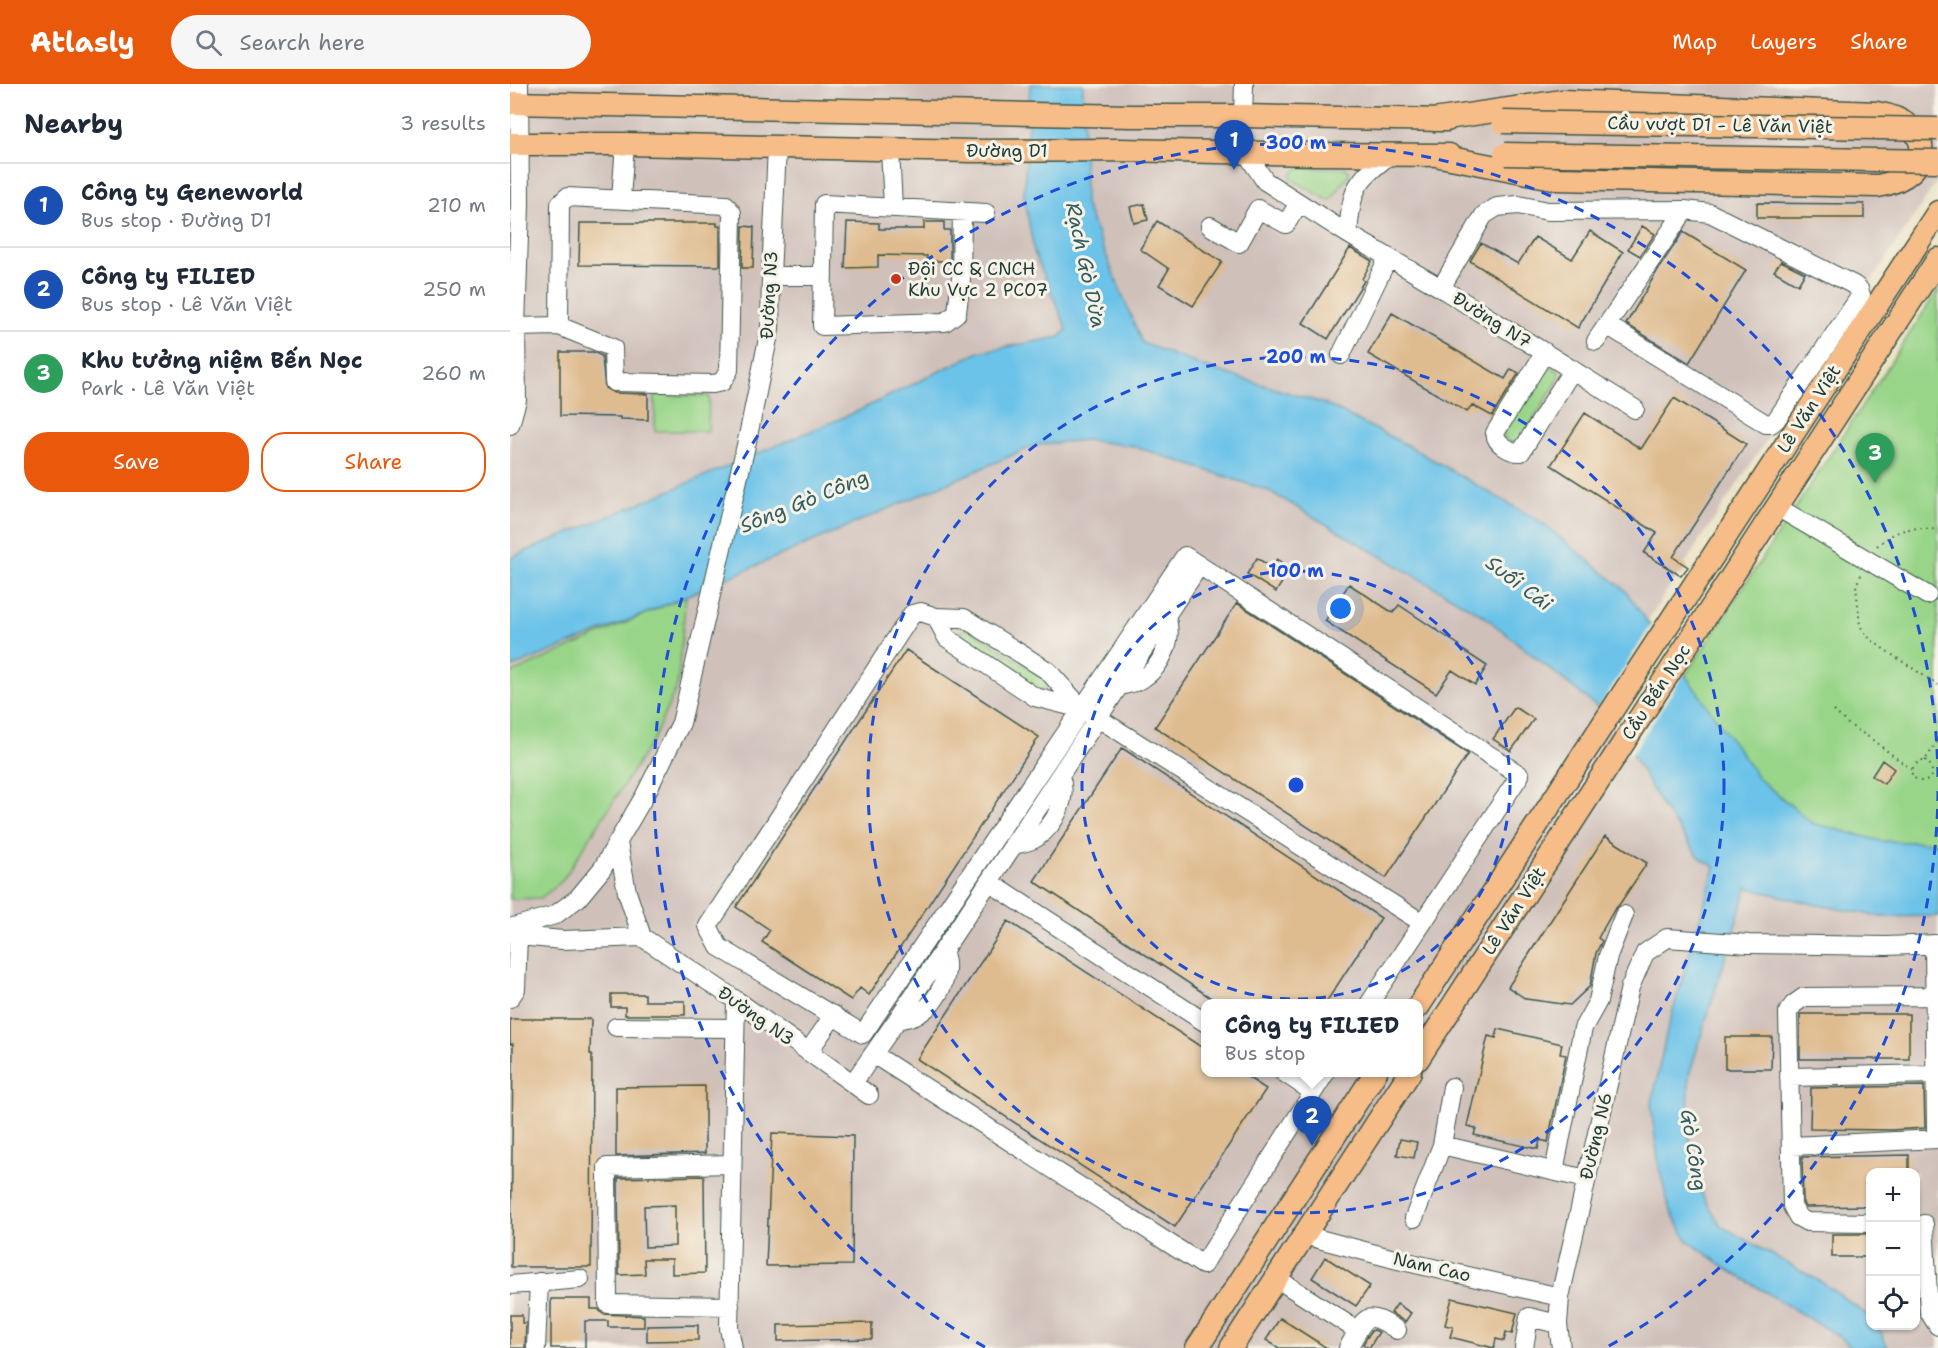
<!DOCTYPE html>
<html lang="en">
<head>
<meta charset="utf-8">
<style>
	:root { --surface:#fff; --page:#f6f6f7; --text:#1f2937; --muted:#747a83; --line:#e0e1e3; --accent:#ea580c }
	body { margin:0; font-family:"Shantell Sans",sans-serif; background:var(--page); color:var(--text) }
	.controls { position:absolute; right:18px; bottom:18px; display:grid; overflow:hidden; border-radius:12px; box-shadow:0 2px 4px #0004 }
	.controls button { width:54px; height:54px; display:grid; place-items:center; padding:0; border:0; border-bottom:2px solid var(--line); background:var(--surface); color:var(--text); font:30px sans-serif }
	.you { position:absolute; left:831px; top:525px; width:21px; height:21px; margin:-15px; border:4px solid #fff; border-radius:50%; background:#1a73e8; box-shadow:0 0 0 9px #1a73e833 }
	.badge { display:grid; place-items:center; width:39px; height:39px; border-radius:50%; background:var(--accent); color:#fff; font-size:20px; font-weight:700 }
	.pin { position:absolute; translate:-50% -50px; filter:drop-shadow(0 2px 3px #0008) }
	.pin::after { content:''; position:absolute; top:32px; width:21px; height:18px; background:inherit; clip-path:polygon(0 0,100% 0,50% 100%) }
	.popup { position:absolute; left:691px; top:915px; width:222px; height:78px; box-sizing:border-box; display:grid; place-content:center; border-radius:12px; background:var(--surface); filter:drop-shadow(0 2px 4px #0005); font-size:20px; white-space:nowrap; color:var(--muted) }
	.popup b { font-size:22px; color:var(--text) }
	.popup::after { content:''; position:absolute; left:50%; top:100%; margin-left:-12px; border:12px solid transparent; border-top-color:var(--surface) }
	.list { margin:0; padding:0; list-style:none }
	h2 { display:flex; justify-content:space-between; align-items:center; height:78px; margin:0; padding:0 24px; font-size:26px }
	h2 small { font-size:20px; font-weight:400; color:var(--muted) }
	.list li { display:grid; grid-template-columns:39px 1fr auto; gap:18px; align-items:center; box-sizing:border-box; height:84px; padding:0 24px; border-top:2px solid var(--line) }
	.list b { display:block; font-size:22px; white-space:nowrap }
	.list p { margin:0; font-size:20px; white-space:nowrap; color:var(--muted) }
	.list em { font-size:20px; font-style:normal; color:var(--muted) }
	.actions { display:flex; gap:12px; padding:18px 24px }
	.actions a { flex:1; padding:14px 0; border:2px solid var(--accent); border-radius:24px; text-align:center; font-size:21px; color:var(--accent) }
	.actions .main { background:var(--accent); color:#fff }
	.icon { flex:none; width:33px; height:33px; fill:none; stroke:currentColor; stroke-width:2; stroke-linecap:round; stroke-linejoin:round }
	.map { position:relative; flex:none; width:1428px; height:1264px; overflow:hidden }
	header { display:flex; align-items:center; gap:36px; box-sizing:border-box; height:84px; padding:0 30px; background:var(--accent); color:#fff }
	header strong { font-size:28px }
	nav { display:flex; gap:33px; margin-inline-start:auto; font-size:21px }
	.search { width:420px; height:54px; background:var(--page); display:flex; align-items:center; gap:15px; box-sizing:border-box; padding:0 21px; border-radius:33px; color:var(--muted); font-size:22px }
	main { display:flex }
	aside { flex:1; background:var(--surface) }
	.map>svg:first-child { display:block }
	.industrial { fill:#cfc0ba; fill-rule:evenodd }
	.green { fill:#99d589; stroke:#5c895e; stroke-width:1.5 }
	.water { fill:#6cc3e9; stroke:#46808e; stroke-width:1.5 }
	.pier { fill:#ece4c6 }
	.building { fill:#dfbc90; fill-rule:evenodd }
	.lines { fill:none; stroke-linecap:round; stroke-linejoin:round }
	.minor-casing { stroke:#3e564a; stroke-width:20 }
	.major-casing { stroke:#3e564a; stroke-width:25 }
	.path { stroke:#3e564a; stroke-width:2; stroke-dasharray:1.5 4.5; stroke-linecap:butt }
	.minor { stroke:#fff; stroke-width:18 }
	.major { stroke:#f7bd88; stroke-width:22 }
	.major-bridge-casing { stroke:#3e564a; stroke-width:25; stroke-linecap:butt }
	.major-bridge { stroke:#f7bd88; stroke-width:22 }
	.ring { fill:none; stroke:#1d4ed8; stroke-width:3; stroke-dasharray:10 8 }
	.poi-dot { fill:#c8321e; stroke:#f7f3e8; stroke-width:2 }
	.labels { text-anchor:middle; stroke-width:6; stroke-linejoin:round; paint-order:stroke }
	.street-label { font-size:18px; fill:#1f3d34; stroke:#f7f3e8 }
	.poi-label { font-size:18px; fill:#1f3d34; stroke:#f7f3e8; text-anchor:start }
	.water-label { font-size:20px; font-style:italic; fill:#325e61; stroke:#f7f3e8 }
	.centre { fill:#1d4ed8; stroke:#f7f3e8; stroke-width:3 }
	.ring-label { font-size:18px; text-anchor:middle; font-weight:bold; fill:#1d4ed8; stroke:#f7f3e8; stroke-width:6; stroke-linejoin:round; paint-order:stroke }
</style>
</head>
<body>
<header>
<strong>Atlasly</strong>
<div class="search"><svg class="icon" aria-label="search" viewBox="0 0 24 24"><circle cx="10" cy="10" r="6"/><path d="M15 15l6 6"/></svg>Search here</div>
<nav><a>Map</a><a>Layers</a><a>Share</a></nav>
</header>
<main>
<aside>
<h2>Nearby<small>3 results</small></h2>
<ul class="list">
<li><span class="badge" style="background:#1a4fb4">1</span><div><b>Công ty Geneworld</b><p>Bus stop · Đường D1</p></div><em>210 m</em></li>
<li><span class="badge" style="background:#1a4fb4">2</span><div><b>Công ty FILIED</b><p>Bus stop · Lê Văn Việt</p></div><em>250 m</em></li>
<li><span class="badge" style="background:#2e9e5b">3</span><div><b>Khu tưởng niệm Bến Nọc</b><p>Park · Lê Văn Việt</p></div><em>260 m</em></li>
</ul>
<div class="actions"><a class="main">Save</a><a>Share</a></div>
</aside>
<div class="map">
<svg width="1428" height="1264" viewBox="0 0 1428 1264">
	<rect width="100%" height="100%" fill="#f7f3e8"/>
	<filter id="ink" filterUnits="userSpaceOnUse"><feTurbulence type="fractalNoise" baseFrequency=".0167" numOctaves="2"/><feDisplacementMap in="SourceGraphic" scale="12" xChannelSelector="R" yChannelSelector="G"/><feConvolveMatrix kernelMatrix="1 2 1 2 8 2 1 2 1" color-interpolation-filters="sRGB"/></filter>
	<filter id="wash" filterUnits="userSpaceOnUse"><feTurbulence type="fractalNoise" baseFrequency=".008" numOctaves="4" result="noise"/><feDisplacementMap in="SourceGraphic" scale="24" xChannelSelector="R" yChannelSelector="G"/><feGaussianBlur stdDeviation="1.35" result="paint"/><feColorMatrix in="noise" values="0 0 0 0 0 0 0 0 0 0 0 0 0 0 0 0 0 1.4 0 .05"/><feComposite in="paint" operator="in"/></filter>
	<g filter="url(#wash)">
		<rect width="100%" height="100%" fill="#ece4c6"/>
		<path class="industrial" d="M0 0H1428V96L1083 619 1102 635 1153 724 1189 772 1237 803 1372 833 1428 832V1264H0ZM696 920H908V988H696ZM1360 1088H1406V1242H1360Z"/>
		<path class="green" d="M788 84H836L839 87V90L820 117 781 95V90Z
			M1428 206V759L1371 757 1302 739 1249 695 1175 592Z
			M1036 282 1048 286 1049 295 1010 357 1005 359 996 357 992 342Z
			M145 311 199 312 198 347H145Z
			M176 512 167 602 144 654 52 797 31 814 0 815V590Z
			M459 545 538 596 536 604 528 607 450 557 452 547Z"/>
		<path class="water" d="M520 0H573L575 120 632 259 695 283 815 320 897 361 1031 438 1115 506 1249 695 1302 739 1371 757 1428 759V832L1372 833 1303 820 1237 804 1179 991 1178 1048 1193 1113 1211 1142 1313 1199 1360 1233V1242H1368L1378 1264H1342L1333 1255 1219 1186 1177 1156 1159 1124 1149 1083 1141 1023 1156 951 1205 783 1189 773 1153 724 1102 635 974 532 759 407 623 362 576 356 526 361 132 531 0 584V474L346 328 469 268 550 253 557 245 524 168 514 111Z"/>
		<path class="pier" d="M1142 540 1176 587 1120 673 1100 637 1087 626Z"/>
		<g id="blocks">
			<path class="building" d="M1247 119 1354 120V134H1247Z
				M634 120 638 136 624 139 620 123Z
				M647 137 712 178 683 222 649 201 659 185 630 165Z
				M337 138 369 139V145H414V138H434V146H440V177H417V172L368 171V183L335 184Z
				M70 139H207V142H210V182L69 181Z
				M233 142 244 143 243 184H232Z
				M1132 142 1145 150 1130 172 1118 165Z
				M1080 147 1113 168 1068 244 960 177 971 159 1008 180 1025 153 1062 175Z
				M1173 148 1236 186 1179 279 1116 240 1149 184Z
				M840 164 862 177 852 195 854 197 818 255 793 239Z
				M1271 177 1295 189 1288 201 1264 187Z
				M882 229 995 295 1001 285 1009 289 982 332 962 321 957 328 858 270Z
				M50 268H83L92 272 95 304 104 309 138 310V336L110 335V333L50 332Z
				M1164 314 1236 360 1163 473 1178 483 1171 492 1134 469 1147 449 1041 381 1075 329 1131 365Z
				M747 474 761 483 767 475 781 484 766 508 737 490Z
				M839 500 883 529 889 521 949 561 948 563 977 582 965 601 942 586 926 609 815 537Z
				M727 519 958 670 876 794 645 643Z
				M396 566 529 653 359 911 350 904 341 916 252 858 260 846 226 823Z
				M1005 623 1024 635 1001 667 983 655Z
				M612 664 871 834 815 920H710L524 797Z
				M1372 676 1384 685 1374 700 1362 692Z
				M1095 752 1137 779 1109 821 1104 826 1088 854 1092 857 1086 869 1080 902 1060 921 1016 915 998 903Z
				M498 837 696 966V988H730L756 1005 665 1143 407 975Z
				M101 910H135V917H175V931H115V923H101Z
				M1290 930H1399V975H1290Z
				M0 935H81L80 970H82L81 1183H1L3 960H0Z
				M988 945 1052 960 1050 970 1056 971 1041 1043 1038 1058 1030 1056 1028 1065 964 1051 966 1044 957 1042 978 952 986 954Z
				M1215 953H1262L1261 985H1215Z
				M195 1002V1069L106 1072V1003Z
				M1414 1002 1415 1044 1380 1046 1300 1045 1301 1004Z
				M262 1049 343 1052 342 1181 256 1182Z
				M890 1055 907 1058 904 1074 887 1071Z
				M1399 1071V1089H1360V1122L1295 1123 1293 1119 1292 1073Z
				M194 1092 195 1189 162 1190V1175H134L135 1190 109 1191 108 1094ZM165 1121V1162L135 1163 134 1122Z
				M1322 1150H1360V1173H1322Z
				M815 1173 860 1202 846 1222 802 1194Z
				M942 1214 1007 1229 1002 1250 996 1248 994 1257 986 1255 984 1264 940 1253 943 1243 935 1241Z
				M41 1215H81V1225H88L93 1230 134 1232V1243H98V1237H75V1264H41Z
				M887 1220 901 1229 895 1238 881 1229Z
				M0 1231H12V1239H16L15 1264H0Z
				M770 1234 817 1264H769L756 1256Z
				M362 1239V1255L268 1257V1241Z
				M188 1241V1256L137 1257V1242Z
				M864 1246 869 1248 859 1264 853 1260 861 1247Z"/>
		</g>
	</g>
	<g filter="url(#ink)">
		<use href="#blocks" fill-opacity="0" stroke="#3e564a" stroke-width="1.5"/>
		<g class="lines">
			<defs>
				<path id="minor" d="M733 32 734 0
					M380 66 383 123
					M735 67 755 97 838 150 931 204 1125 325
					M111 115 115 60
					M452 127 451 194 447 229 435 238 312 242 314 120 476 129
					M700 142 729 159 748 125 776 140 789 119
					M838 150C842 103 845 98 881 70
					M261 192H313
					M931 204 974 131 987 123 1008 121 1038 127 1175 126 1200 129 1344 201 1349 205 1351 211 1266 336 1261 340H1256L1097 241
					M6 243 49 242 103 264 104 298 203 300 212 298 219 286 222 129 216 121 57 113 50 120 49 242
					M1086 257 1175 126
					M1035 268 985 349C986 360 1001 369 1011 368L1063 285
					M831 271 878 174
					M0 341 7 316 6 243 10 121 9 0
					M1267 423 1417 511
					M426 533 437 554 525 613 572 625 588 634 911 838
					M609 602C617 600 626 599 632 595 653 582 664 554 656 532
					M572 625 538 587 454 534 426 533 411 528 402 530 198 842 209 863 353 950 675 472 1010 691 859 920
					M108 759 117 808 132 853
					M503 761C511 759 520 758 526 754 546 741 558 714 550 692
					M479 798 696 939
					M0 844 45 831 68 814 92 785 135 711 171 639 237 357 260 245 261 192 267 63
					M0 849 8 852 53 856 132 853 226 916 359 1011
					M1424 860 1426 1048 1428 1052
					M0 914 6 905 8 852
					M387 936C395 934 403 933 410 929 430 916 442 889 433 867
					M106 943 225 944
					M298 968 324 931
					M363 970 693 1181 816 988
					M773 988 803 1008
					M1279 993 1428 990
					M343 999 387 936 689 482
					M932 1061 1076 1095
					M1281 1062 1428 1055
					M1044 1087 1073 944 1088 917 1098 872 1114 831
					M904 1134 932 1061 942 1003
					M1360 1139 1297 1138 1288 1133 1282 1122 1278 928 1284 920 1294 913 1428 912
					M1414 1140 1419 1228 1428 1242
					M794 1151 888 1176 1050 1213
					M766 1194 848 1247
					M0 1201 70 1195
					M220 1222 98 1220 97 1083 222 1080
					M26 1264 29 1198
					M223 1264 219 1244 226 916
					M838 1264C856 1234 853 1224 887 1246
					M1014 1264 1019 1233 1048 1240
					M1051 1264 1048 1240 1050 1213 1120 903 1135 869 1157 854 1239 860 1376 862 1428 860"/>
				<path id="major" d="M0 19 621 32H733L937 36
					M923 36 1052 17 1367 29C1424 38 1428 91 1368 102L1048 95 925 71
					M0 60H115L463 67 609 66 806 70 939 71
					M908 923 1428 128
					M908 975 1428 175
					M687 1264 866 988
					M721 1264 900 988"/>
			</defs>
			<use href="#minor" class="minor-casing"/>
			<use href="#major" class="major-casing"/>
			<path class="path" d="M1367 462C1388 444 1402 442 1428 446
				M1351 491 1346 501 1350 542 1360 555 1375 566 1428 601
				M1324 627 1338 640 1360 654 1402 686
				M1415 676C1428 684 1421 702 1408 696 1395 690 1405 677 1415 676L1428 657"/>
			<use href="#minor" class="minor"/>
			<use href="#major" class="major"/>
			<defs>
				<path id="major-bridge" d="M993 38 1428 45
					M995 70 1428 77"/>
			</defs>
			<use href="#major-bridge" class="major-bridge-casing"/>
			<use href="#major-bridge" class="major-bridge"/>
		</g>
	</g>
	<g class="ring">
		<circle cx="786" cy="701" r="214"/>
		<circle cx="786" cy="701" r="428"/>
		<path d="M1428 707A642 642 0 0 1 1097 1263M475 1263A642 642 0 1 1 1428 695"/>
	</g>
	<circle class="poi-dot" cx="386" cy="195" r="6"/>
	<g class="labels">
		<g class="street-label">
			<text transform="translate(1210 41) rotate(1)" y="6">Cầu vượt D1 - Lê Văn Việt</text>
			<text x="497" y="73">Đường D1</text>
			<text transform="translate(259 211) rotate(-87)" y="6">Đường N3</text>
			<text transform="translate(982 236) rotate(32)" y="6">Đường N7</text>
			<text transform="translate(1299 325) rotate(-57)" y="6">Lê Văn Việt</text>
			<text transform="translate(1146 608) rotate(-57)" y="6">Cầu Bến Nọc</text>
			<text transform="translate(1004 827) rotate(-57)" y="6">Lê Văn Việt</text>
			<text transform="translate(246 932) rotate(35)" y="6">Đường N3</text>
			<text transform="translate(1086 1052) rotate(-77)" y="6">Đường N6</text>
			<text transform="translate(922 1183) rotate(13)" y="6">Nam Cao</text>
		</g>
		<g class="poi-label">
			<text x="398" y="191">Đội CC &amp; CNCH<tspan x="398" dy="21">Khu Vực 2 PC07</tspan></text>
		</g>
		<g class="water-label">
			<text transform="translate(576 181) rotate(78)" y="7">Rạch Gò Dừa</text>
			<text transform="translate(294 417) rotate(-22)" y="7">Sông Gò Công</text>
			<text transform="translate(1009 499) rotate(37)" y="7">Suối Cái</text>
			<text transform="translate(1184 1066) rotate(81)" y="7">Gò Công</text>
		</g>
	</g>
	<circle cx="786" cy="701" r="9" class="centre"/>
	<g class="ring-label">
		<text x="786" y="65">300 m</text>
		<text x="786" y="279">200 m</text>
		<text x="786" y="493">100 m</text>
	</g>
</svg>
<div class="controls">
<button>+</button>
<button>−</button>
<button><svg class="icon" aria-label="locate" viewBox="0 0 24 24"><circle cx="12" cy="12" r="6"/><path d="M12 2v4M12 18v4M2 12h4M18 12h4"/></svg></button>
</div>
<div class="you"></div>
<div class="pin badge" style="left:724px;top:86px;background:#1a4fb4">1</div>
<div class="pin badge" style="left:802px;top:1062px;background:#1a4fb4">2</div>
<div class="popup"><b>Công ty FILIED</b>Bus stop</div>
<div class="pin badge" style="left:1365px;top:399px;background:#2e9e5b">3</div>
</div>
</main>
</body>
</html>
